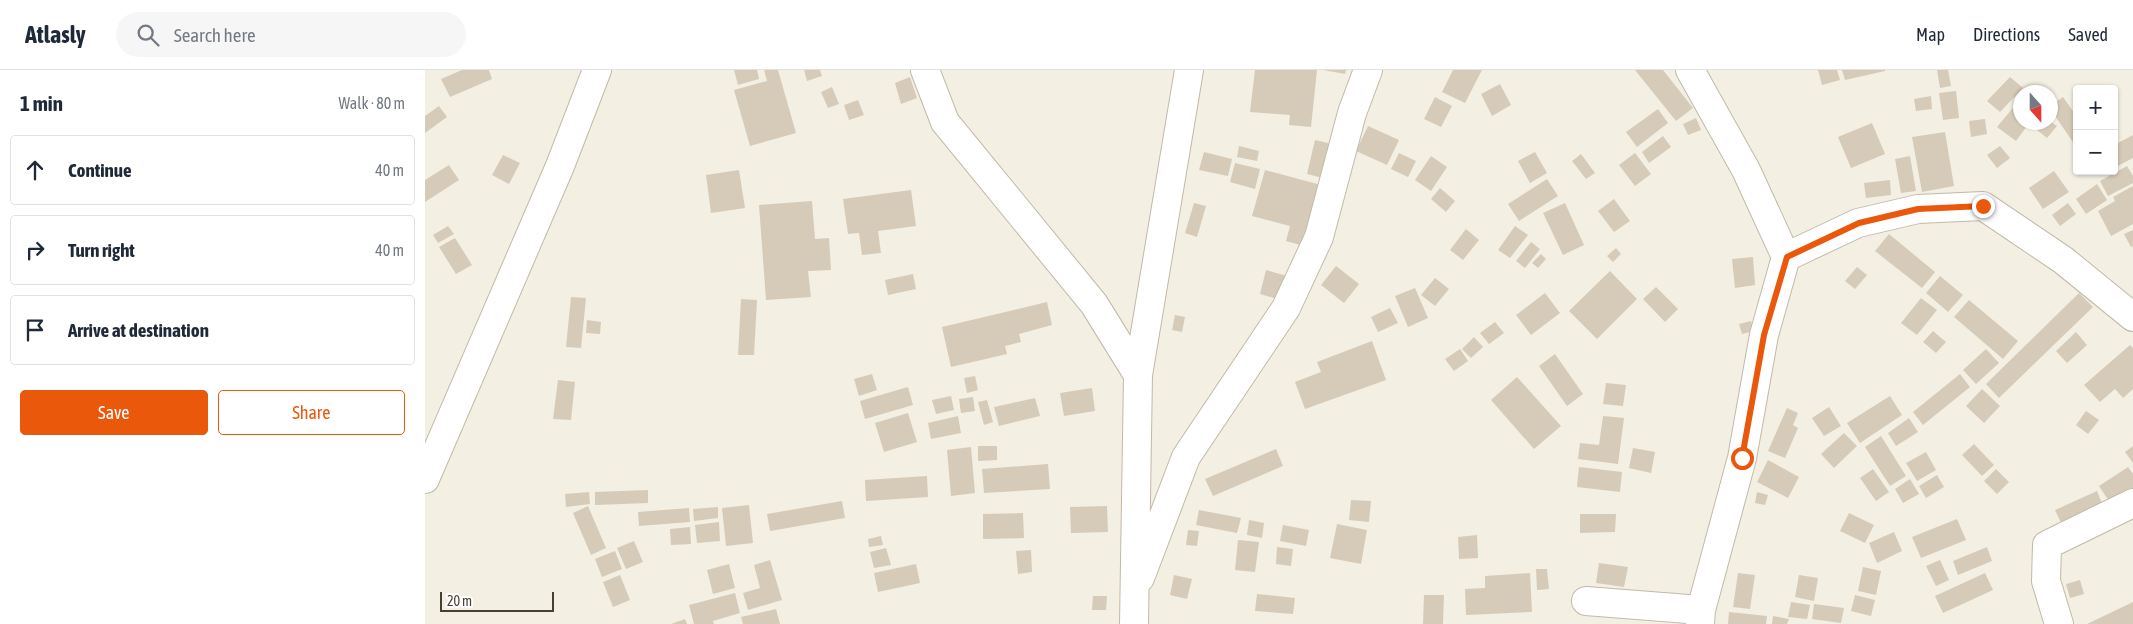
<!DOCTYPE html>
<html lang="en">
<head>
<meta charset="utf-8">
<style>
	:root { --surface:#fff; --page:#f6f6f7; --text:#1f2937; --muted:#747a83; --line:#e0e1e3; --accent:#ea580c }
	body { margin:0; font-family:"Asap Condensed",sans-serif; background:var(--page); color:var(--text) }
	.controls { position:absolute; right:15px; top:15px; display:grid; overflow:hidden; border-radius:5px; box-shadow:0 1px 4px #0004 }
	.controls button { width:45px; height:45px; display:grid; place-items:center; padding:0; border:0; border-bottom:1px solid var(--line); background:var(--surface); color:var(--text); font:25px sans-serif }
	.compass { position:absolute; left:1588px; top:15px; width:45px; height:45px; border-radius:50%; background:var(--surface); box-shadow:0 1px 4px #0004; rotate:159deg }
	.scale { position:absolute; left:15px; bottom:12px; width:114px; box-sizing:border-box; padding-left:5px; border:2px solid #463f33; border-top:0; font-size:14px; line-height:18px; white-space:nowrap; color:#463f33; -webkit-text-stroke:4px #fff; paint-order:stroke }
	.stop { position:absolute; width:15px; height:15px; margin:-11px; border:4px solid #ea580c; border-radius:50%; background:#fff }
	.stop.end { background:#ea580c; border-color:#fff; box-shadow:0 1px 5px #0008 }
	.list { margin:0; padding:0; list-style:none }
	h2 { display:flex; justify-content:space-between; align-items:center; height:65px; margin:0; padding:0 20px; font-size:21px }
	h2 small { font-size:16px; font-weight:400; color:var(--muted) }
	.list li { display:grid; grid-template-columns:32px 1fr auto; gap:15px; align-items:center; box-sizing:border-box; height:70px; margin:0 10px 10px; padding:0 10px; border:1px solid var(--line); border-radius:5px }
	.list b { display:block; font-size:19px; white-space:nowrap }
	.list em { font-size:16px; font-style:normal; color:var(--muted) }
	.actions { display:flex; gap:10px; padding:15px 20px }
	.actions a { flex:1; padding:11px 0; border:1px solid var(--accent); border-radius:5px; text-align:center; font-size:18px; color:var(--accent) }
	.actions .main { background:var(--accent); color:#fff }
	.icon { flex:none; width:28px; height:28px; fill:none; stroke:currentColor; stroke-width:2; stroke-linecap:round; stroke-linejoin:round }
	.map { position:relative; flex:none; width:1708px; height:554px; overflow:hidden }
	header { display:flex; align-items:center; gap:30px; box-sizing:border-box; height:70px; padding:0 25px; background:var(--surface); border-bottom:1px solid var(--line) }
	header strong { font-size:24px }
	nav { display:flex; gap:28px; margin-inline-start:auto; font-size:18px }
	.search { width:350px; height:45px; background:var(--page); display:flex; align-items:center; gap:12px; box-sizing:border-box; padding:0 18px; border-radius:28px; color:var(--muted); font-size:19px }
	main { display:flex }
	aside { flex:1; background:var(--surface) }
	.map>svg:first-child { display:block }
	.building { fill:#d6cbb8 }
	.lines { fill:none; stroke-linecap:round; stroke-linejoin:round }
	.street-casing { stroke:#c2baa8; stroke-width:30 }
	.street { stroke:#fff; stroke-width:28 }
	.route { stroke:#ea580c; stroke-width:6 }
</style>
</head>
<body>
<header>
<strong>Atlasly</strong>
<div class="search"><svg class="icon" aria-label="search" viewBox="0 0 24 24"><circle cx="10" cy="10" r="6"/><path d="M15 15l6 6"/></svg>Search here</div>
<nav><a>Map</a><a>Directions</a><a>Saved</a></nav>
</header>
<main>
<aside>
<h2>1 min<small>Walk · 80 m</small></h2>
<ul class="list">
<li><svg class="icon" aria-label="ahead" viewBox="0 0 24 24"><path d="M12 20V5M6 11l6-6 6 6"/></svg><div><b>Continue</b></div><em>40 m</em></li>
<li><svg class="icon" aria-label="right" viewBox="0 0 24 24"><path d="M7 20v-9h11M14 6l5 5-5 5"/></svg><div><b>Turn right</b></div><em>40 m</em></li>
<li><svg class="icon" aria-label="arrive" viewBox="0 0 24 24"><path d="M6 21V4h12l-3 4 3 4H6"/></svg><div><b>Arrive at destination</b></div></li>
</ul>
<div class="actions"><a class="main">Save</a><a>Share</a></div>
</aside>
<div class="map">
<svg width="1708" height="554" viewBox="0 0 1708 554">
	<rect width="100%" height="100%" fill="#f3efe3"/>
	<path class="building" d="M37 0H64L67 9 25 27 16 9Z
		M309 0H332L334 9 313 15Z
		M339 0H353L371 63 325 76 309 20 342 11Z
		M379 0H395L397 6 382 11Z
		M830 0H892L886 57 864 55 865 45 825 42Z
		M898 0H921L920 4Z
		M1028 0H1057L1040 33 1017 22Z
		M1210 0H1238L1268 38 1251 51Z
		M1393 0H1412L1415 10 1397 15Z
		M1417 0H1460V1L1420 10Z
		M1512 0H1523L1526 16 1515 18Z
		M485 7 492 28 476 34 470 13Z
		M1585 7 1598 18 1575 42 1562 31Z
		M1075 14 1086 35 1067 46 1056 24Z
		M407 17 414 34 403 38 396 22Z
		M1531 21 1534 48 1518 50 1514 23Z
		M1506 26 1507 39 1491 41 1489 29Z
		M1010 27 1027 36 1016 57 999 49Z
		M1638 27 1652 47V78L1626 40V35Z
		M1596 28V52H1605L1591 71 1572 57Z
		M433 30 439 45 424 50 419 35Z
		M14 36 22 47 0 63V46Z
		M1233 39 1243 53 1212 77 1201 62Z
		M1271 48 1276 60 1263 65 1258 54Z
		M1560 49 1562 64 1546 67 1544 51Z
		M1619 52H1626L1632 56 1622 68 1612 60Z
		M1447 53 1460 84 1426 98 1413 67Z
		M943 56 974 70 962 95 931 81Z
		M1520 62 1529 116 1497 122 1487 67Z
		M1708 65V88L1689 98V75Z
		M1238 66 1246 77 1224 93 1217 82Z
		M890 70 907 74 898 108 882 104Z
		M814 76 834 81 832 91 812 87Z
		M1575 76 1585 88 1572 98 1562 85Z
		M779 82 807 89 803 106 774 100Z
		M1110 82 1122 103 1105 113 1093 91Z
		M974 83 991 91 983 107 966 99Z
		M1210 83 1226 104 1210 116 1194 95Z
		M1156 84 1170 103 1161 109 1147 91Z
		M78 85 95 93 84 114 67 105Z
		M1006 86 1022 97 1006 121 990 110Z
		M1485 86 1491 121 1476 123 1470 89Z
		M810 93 835 99 830 119 805 112Z
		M24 95 34 110 0 132V110Z
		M1702 96 1708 106V113L1683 126 1675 111Z
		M314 100 320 138 286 143 281 105Z
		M840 100 896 115 879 176 861 171 865 156 827 146Z
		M1629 101 1644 122 1618 139 1604 118Z
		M1122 109 1133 126 1094 151 1083 134Z
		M1465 110 1466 125 1441 128 1439 113Z
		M1672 114 1682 130 1661 144 1651 129Z
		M1708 116V154L1686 166 1673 141 1690 131 1688 127Z
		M1015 118 1030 131 1021 142 1006 129Z
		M486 120 491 156 453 161 456 183 437 185 434 163 423 164 418 129Z
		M1189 129 1205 151 1189 162 1173 141Z
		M387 131 390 169 404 168 406 200 383 201 386 227 341 230 334 135Z
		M769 133 781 136 772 167 760 163Z
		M1140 133 1159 175 1138 185 1118 143Z
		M1643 133 1651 144 1635 156 1627 145Z
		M23 156 29 164 13 173 8 165Z
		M1090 156 1103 165 1085 188 1073 180Z
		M1041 159 1054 170 1038 190 1025 180Z
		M1708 160V176L1706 177 1699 164Z
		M1464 164 1510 202 1497 218 1450 181Z
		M30 168 47 195 31 204 14 177Z
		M1106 172 1115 179 1100 198 1091 191Z
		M1191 178 1196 184 1188 192 1182 186Z
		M1116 184 1121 189 1113 198 1107 193Z
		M1328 187 1330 215 1310 218 1307 189Z
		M911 196 934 214 919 233 896 215Z
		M1432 197 1442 205 1430 219 1420 211Z
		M841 200 862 206 856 230 835 224Z
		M1185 201 1212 229 1172 269 1144 241Z
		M488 204 491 219 463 225 460 210Z
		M1515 206 1538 225 1523 242 1501 223Z
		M1010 208 1024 219 1010 236 996 225Z
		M1231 217 1253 239 1240 252 1218 229Z
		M990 218 1003 248 983 257 970 226Z
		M1120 223 1135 243 1106 265 1091 245Z
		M1654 223 1668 237 1574 328 1561 314Z
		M146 227 161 228 156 278 141 277Z
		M1496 228 1512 240 1492 265 1476 253Z
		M316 229 332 230 329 285H313Z
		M1544 230 1593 271 1578 289 1529 247Z
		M622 232 627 255 594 264 596 272 580 276 582 284 526 297 517 257Z
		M965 238 973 253 953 262 946 247Z
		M750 245 760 247 757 262 747 260Z
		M162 250 176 252 175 264 161 263Z
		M1326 251 1329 261 1317 264 1314 254Z
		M1070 252 1079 263 1064 274 1055 263Z
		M1508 261 1521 272 1511 283 1498 272Z
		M1651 262 1662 275 1642 293 1631 281Z
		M1049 267 1058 277 1046 288 1037 279Z
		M947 271 961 310 880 339 870 312 896 302 892 292Z
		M1705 275 1708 278V319L1698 328 1690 319 1675 332 1659 315Z
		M1035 279 1043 291 1029 301 1020 289Z
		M1561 279 1574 293 1551 314 1538 300Z
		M1130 284 1158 324 1142 336 1114 296Z
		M447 304 452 320 434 326 429 309Z
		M1535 304 1545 317 1498 355 1488 342Z
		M550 306 553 320 542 323 539 308Z
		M1092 307 1136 356 1109 379 1066 330Z
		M133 310 150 312 146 350 128 349Z
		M1181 313 1201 315 1198 336 1178 334Z
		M483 317 488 335 440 349 435 331Z
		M667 318 670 341 639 346 635 323Z
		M1557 319 1575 336 1559 353 1541 336Z
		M526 326 529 340 511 344 507 330Z
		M1465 326 1477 345 1435 373 1422 353Z
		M548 327 550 341 536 343 534 329Z
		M610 328 615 346 574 356 569 337Z
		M562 330 568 352 559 355 553 332Z
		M1404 337 1416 356 1399 366 1387 348Z
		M1362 338 1373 343 1368 355 1373 358 1360 388 1343 381Z
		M1661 341 1674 350 1663 364 1651 355Z
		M483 343 492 372 459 382 450 353Z
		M533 346 536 363 506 369 503 353Z
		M1178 346 1199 348 1193 394 1153 389 1155 373 1174 375Z
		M1484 348 1493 362 1471 376 1463 363Z
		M1419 363 1432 376 1409 398 1396 384Z
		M1456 366 1481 406 1465 416 1440 377Z
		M1549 374 1569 395 1557 406 1537 385Z
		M553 376H572V390L553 391Z
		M1708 376V393L1700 382Z
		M546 377 550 423 526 426 522 380Z
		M1208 378 1230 382 1226 403 1204 398Z
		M851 379 858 396 788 426 780 409Z
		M1501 382 1511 400 1492 411 1481 393Z
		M1343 390 1374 407 1363 428 1332 412Z
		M623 394 625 419 559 423 557 399Z
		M1154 397 1197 402 1195 422 1152 417Z
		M1703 397 1708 404V419L1686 434 1674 416Z
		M1448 399 1464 422 1451 431 1435 408Z
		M1571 399 1584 412 1572 424 1559 411Z
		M1512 405 1519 417 1501 428 1494 416Z
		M502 406 503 427 441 431 440 410Z
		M1485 409 1494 424 1478 433 1470 419Z
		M223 420V433L170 435V422Z
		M1672 421 1678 436 1636 453 1630 440Z
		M164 422 165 434 141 437 140 424Z
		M1332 422 1343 425 1340 435 1330 433Z
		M926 430 946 431 944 452 924 450Z
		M417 431 420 448 345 461 342 444Z
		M324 435 328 473 301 476 297 438Z
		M163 436 181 478 166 485 148 443Z
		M682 436 683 462 646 463 645 437Z
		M293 437V448L269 451 268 439Z
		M264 438 265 452 214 456 213 442Z
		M774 440 816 448 812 463 771 455Z
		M598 443 599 468 558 469V444Z
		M1424 443 1449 455 1440 473 1415 461Z
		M1155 444H1191L1190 462 1155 463Z
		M1532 449 1541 470 1496 488 1487 467Z
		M824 450 839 453 837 468 822 465Z
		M294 452 295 471 272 473 270 455Z
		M912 454 942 460 936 494 905 488Z
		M858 455 884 460 881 476 855 471Z
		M265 457 266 474 246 475 245 459Z
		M763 460 774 461 772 476 761 475Z
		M1469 462 1477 481 1452 493 1444 473Z
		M1052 465 1053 488 1034 489 1033 467Z
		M456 466 458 475 444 477 443 469Z
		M813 470 834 472 830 502 810 500Z
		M209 471 218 492 201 499 192 478Z
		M852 477 868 479 866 496 851 494Z
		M1562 477 1567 491 1533 505 1528 491Z
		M461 478 466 495 449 498 445 482Z
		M606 480 607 502 593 504 591 481Z
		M190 481 197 499 177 507 170 489Z
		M345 490 357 530 323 540 318 523 335 518 329 495Z
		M1515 490 1524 510 1511 516 1501 496Z
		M1174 493 1203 497 1199 517 1171 513Z
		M304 494 310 518 288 524 282 500Z
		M491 494 495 513 453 522 449 503Z
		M1438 497 1456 501 1451 525 1433 521Z
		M1111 499H1122L1124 519 1112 520Z
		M1105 503 1107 542 1041 545 1040 519 1060 518V506Z
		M1313 503 1330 505 1325 539 1308 537Z
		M1560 503 1568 520 1518 543 1510 526Z
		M195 505 205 530 188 537 178 512Z
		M749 505 767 509 762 529 745 525Z
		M1374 505 1393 508 1389 531 1370 527Z
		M1655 510 1659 524 1645 528 1641 514Z
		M310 523 315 543 288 551 289 554H269L264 535Z
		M832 524 870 528 868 544 830 541Z
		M999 525H1019L1018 554H998Z
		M1430 525 1450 530 1446 546 1426 541Z
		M668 526H682L681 540H667Z
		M1366 532 1385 535 1382 549 1363 547Z
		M1708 532V554H1662Z
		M1389 534 1419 538 1416 553 1387 549Z
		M351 539 355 554H318L316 547Z
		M1304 542 1342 546 1341 554H1303Z
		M1348 546 1364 549 1362 554H1347Z
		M260 549 262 554H246Z"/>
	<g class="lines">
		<defs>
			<path id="street" d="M500 0 520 52 669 234 713 305 709 554
				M1265 0 1321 100 1361 187 1339 265 1317 388 1276 540 1275 554
				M1361 187 1433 153 1493 139 1558 136 1638 190 1708 247
				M713 305 764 0
				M0 409 135 96 172 0
				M715 508 761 387 861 238 894 167 927 43 943 0
				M1161 531 1276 540
				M1634 554 1621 511 1622 475 1708 433"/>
		</defs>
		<use href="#street" class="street-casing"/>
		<use href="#street" class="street"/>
	</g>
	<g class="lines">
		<path class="route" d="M1317 388 1339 265 1362 187 1434 153 1493 139 1558 136"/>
	</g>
</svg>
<div class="controls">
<button>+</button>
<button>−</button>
</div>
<svg class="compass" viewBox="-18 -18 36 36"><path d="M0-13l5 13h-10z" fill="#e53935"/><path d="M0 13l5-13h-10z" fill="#747a83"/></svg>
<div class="scale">20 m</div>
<div class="stop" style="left:1317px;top:388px"></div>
<div class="stop end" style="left:1558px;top:136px"></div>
</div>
</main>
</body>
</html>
